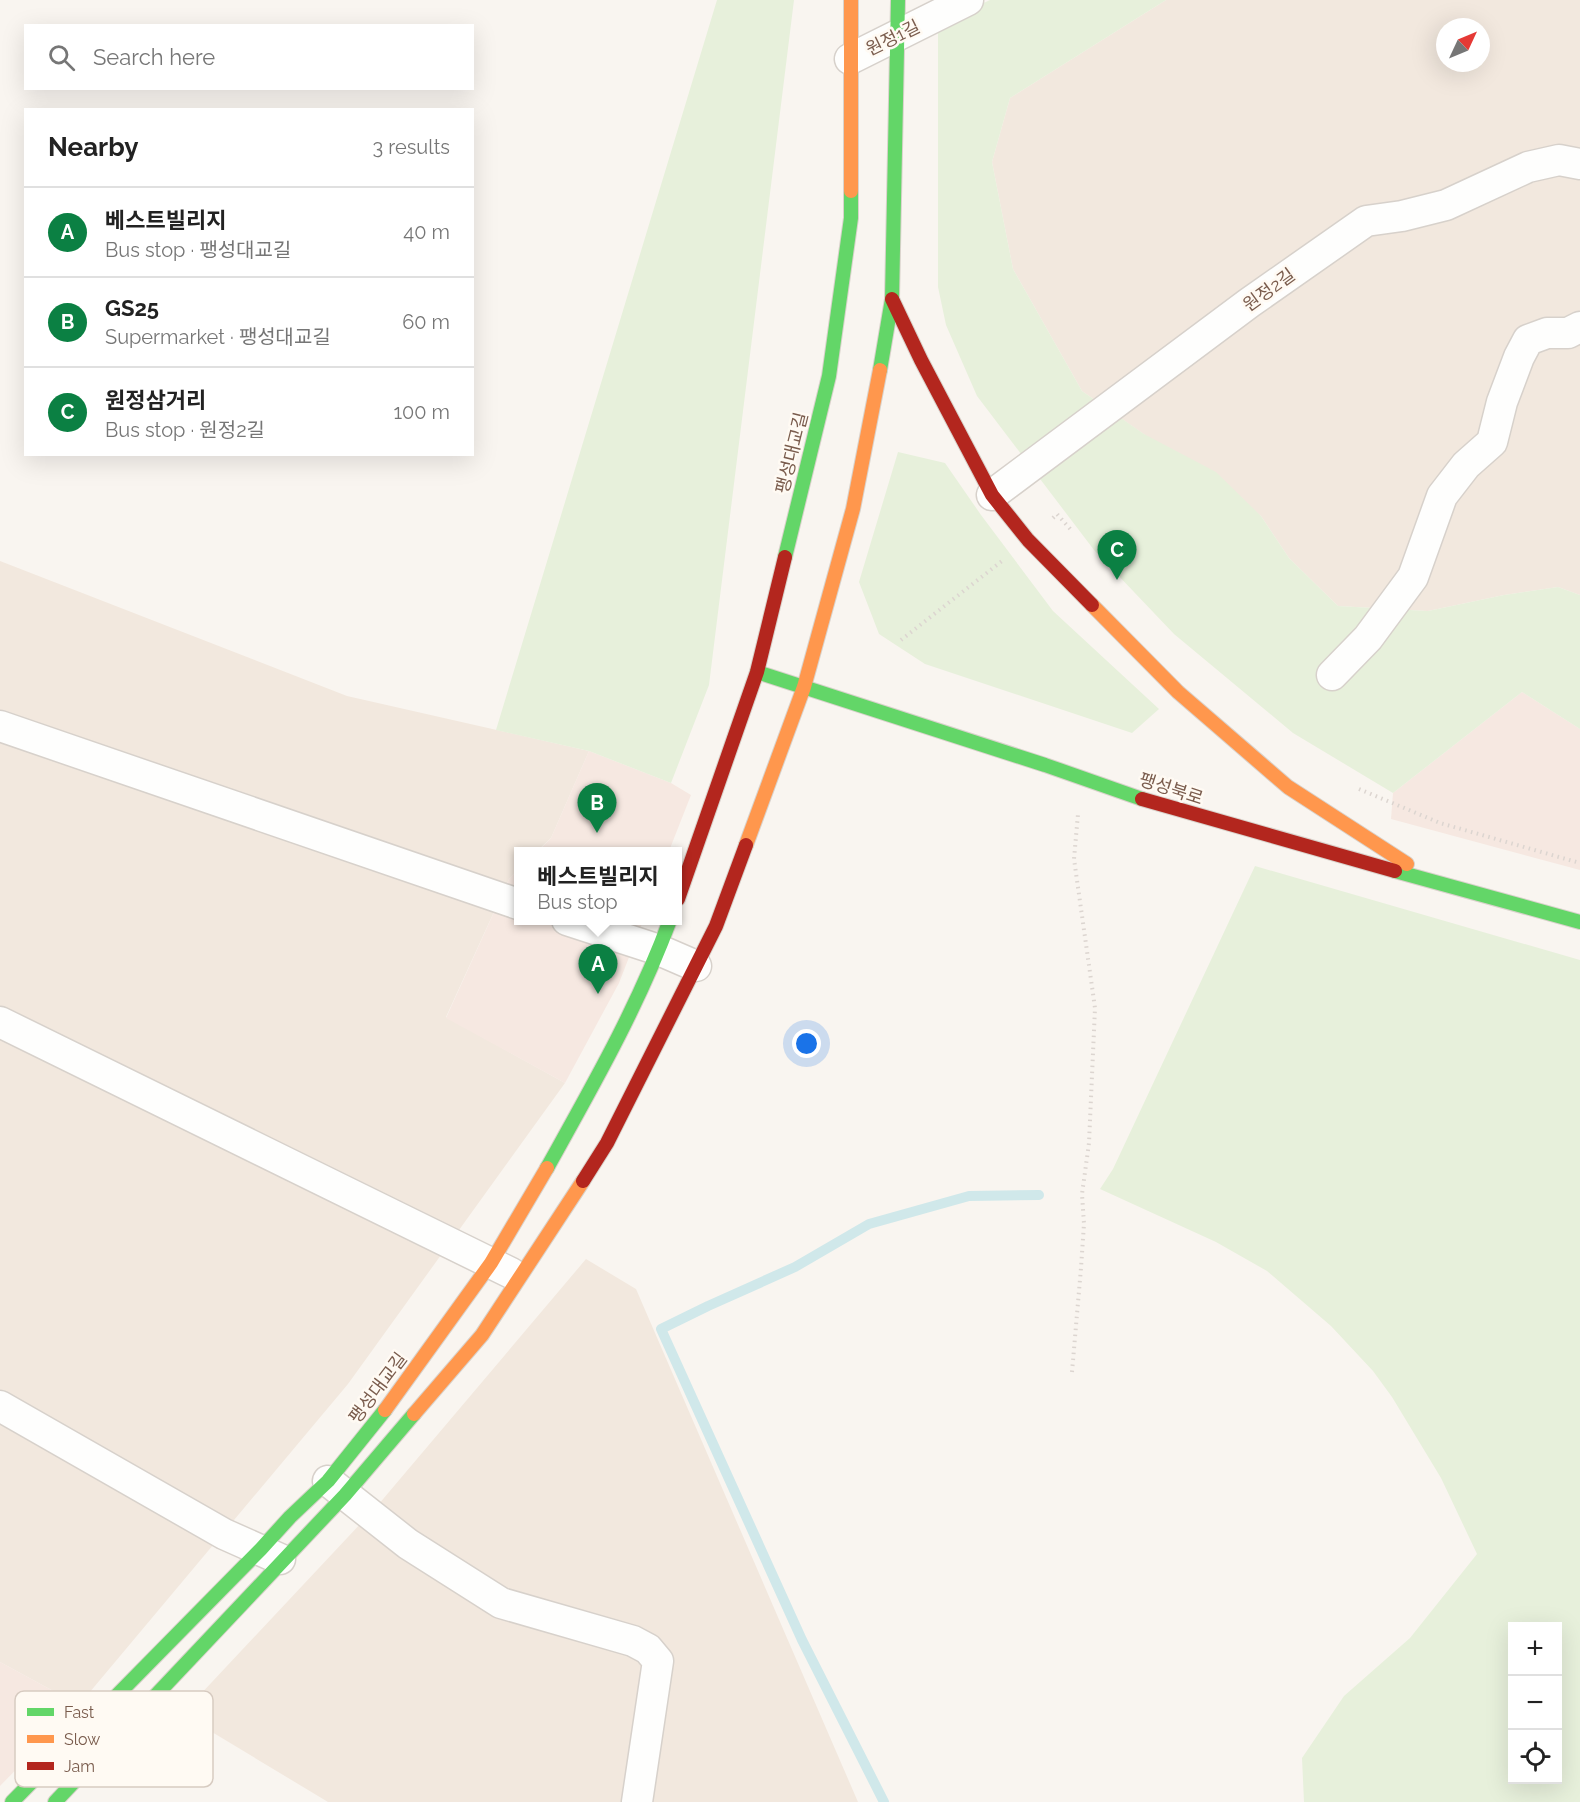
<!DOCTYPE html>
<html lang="en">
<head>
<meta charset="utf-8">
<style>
	:root { --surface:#fff; --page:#f6f6f6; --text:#222; --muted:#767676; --line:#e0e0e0; --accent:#0b8043 }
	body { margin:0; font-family:Raleway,"Noto Sans KR",sans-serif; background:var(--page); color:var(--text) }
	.controls { position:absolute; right:18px; bottom:18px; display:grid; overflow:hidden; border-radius:0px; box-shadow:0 6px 24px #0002 }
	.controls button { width:54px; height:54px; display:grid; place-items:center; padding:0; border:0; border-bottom:2px solid var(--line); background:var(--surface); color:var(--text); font:30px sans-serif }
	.compass { position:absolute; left:1436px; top:18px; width:54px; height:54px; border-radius:50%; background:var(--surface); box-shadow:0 6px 24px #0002; rotate:46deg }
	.you { position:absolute; left:807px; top:1044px; width:21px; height:21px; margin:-15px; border:4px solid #fff; border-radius:50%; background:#1a73e8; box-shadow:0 0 0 9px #1a73e833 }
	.badge { display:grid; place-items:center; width:39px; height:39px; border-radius:50%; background:var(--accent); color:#fff; font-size:20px; font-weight:700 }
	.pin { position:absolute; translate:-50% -50px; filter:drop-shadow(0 2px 3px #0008) }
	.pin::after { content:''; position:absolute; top:32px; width:21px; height:18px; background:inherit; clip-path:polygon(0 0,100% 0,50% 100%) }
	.popup { position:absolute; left:514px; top:847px; width:168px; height:78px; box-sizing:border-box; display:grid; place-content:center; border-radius:0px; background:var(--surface); filter:drop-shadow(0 2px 4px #0005); font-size:20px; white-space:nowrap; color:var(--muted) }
	.popup b { font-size:22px; color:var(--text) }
	.popup::after { content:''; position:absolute; left:50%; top:100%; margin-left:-12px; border:12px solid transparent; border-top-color:var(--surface) }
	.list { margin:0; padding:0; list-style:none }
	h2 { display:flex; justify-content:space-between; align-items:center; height:78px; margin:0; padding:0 24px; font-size:26px }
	h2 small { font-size:20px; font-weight:400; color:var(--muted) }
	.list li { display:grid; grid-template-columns:39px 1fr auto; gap:18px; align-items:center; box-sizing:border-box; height:90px; padding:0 24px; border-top:2px solid var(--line) }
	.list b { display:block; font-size:22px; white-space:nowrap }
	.list p { margin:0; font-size:20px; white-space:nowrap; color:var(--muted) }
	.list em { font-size:20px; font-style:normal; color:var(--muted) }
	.icon { flex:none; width:33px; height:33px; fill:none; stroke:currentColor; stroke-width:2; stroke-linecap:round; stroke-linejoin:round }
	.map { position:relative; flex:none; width:1580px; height:1802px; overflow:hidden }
	.search { position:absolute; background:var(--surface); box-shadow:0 6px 24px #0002; left:24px; top:24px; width:450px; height:66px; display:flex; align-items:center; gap:15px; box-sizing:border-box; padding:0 21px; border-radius:0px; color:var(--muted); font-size:22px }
	.panel { position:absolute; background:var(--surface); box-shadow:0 6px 24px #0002; left:24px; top:108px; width:450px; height:348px; border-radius:0px }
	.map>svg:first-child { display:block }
	.residential { fill:#f2e8de; fill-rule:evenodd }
	.commercial { fill:#f6e8e1 }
	.green { fill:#e7f0db; fill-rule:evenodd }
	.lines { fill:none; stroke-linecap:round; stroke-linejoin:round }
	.stream { stroke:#d0e8ea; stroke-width:10 }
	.street-casing { stroke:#d7d1cb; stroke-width:33 }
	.fast-casing { stroke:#d9d2cb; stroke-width:16 }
	.slow-casing { stroke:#d9d2cb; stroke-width:16 }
	.jam-casing { stroke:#d9d2cb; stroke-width:16 }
	.path { stroke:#dcd5d0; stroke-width:4; stroke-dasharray:1.5 4.5; stroke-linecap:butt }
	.street { stroke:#fefefd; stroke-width:30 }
	.fast { stroke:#63d668; stroke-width:14 }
	.slow { stroke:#ff974d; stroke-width:14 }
	.jam { stroke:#b3261e; stroke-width:14 }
	.labels { text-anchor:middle; stroke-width:5; stroke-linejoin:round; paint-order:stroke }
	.street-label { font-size:18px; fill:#7a5c4d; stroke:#fffaf3 }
	.key { fill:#fffaf3; stroke:#d7cbc1; stroke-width:1.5 }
	.key-label { font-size:16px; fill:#7a5c4d }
</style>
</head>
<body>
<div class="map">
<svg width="1580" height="1802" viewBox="0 0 1580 1802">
	<rect width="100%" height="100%" fill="#f9f5f0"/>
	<path class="residential" d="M1166 0H1580V595L1558 587 1504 595 1428 611 1338 606 1289 558 1261 516 1082 391 1013 269 992 162 1010 98ZM1445 27H1481V63H1445Z
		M0 561 347 696 589 751 551 838 537 851 518 852V869L509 879 446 1017 565 1083 348 1384 79 1705 0 1662Z
		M586 1259 636 1289 858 1802H328L182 1714 378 1505Z"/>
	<path class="commercial" d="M1522 692 1580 729V870L1391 819 1393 793Z
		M589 751 671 783 691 795 669 851 537 852 551 838Z
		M518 869V920L643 921 619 983 565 1083 446 1018 509 879Z
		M0 1662 79 1705 0 1786Z"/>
	<path class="green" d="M717 0H794L709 685 671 783 589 751 496 730Z
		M990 0H1166L1010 98 992 162 1013 269 1082 391 1144 434 1216 472 1261 516 1289 558 1338 606 1428 611 1504 595 1558 587 1580 595V729L1522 692 1393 793 1293 733 1174 634 1094 550 977 396 946 325 938 287V25Z
		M898 452 945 463 981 515 1053 611 1159 709 1132 733 925 664 879 634 859 582Z
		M1255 866 1580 960V1802H1304L1302 1758 1344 1696 1410 1638 1477 1554 1441 1478 1392 1397 1373 1371 1331 1326 1267 1271 1216 1242 1100 1189 1113 1169ZM1512 1626H1558V1780H1512Z"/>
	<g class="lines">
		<path class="stream" d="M884 1802 802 1640 661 1329 708 1306 795 1267 869 1224 969 1196 1039 1195"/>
		<defs>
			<path id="street" d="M850 59 968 0
				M992 495 1249 303 1366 221 1402 216 1446 205 1528 167 1559 160 1580 164
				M1332 675 1368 638 1413 577 1442 496 1466 465 1492 442 1502 402 1519 357 1528 340 1547 333H1568L1580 327
				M0 726 518 904
				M567 920 659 950 696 966
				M0 1022 511 1273
				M0 1406 224 1534 280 1559
				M328 1481 408 1544 501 1603 633 1641 648 1649 658 1661 637 1802"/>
			<path id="fast" d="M880 370 892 299 898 0
				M785 557 829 376 851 218V191
				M757 672 1045 765 1142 799
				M1395 871 1580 922
				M547 1168C592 1087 638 1007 670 920
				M12 1802 261 1549 290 1517 328 1481 385 1410
				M55 1802 345 1495 414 1414"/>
			<path id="slow" d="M851 0V191
				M1092 605 1178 692 1288 787 1407 864
				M746 845 804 687 853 509 880 370
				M385 1410 491 1263 547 1168
				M414 1414 482 1335 583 1181"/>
			<path id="jam" d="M892 299 921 360 992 495 1028 540 1092 605
				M1142 799 1395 871
				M678 899 757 672 785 557
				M583 1181 607 1143 716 926 746 845"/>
		</defs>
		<use href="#street" class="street-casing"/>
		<use href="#fast" class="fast-casing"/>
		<use href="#slow" class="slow-casing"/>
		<use href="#jam" class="jam-casing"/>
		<path class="path" d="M1053 518 1057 514 1072 531
			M901 640 1002 561
			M1359 789 1440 823 1580 863
			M1072 1372 1081 1268 1084 1224 1082 1194 1089 1143 1095 1008 1074 859 1078 814"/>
		<use href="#street" class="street"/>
		<use href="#fast" class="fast"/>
		<use href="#slow" class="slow"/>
		<use href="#jam" class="jam"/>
	</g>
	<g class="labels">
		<g class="street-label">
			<text transform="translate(893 38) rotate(-26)" y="6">원정1길</text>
			<text transform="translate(1269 290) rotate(-36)" y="6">원정2길</text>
			<text transform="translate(792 453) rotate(-76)" y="6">팽성대교길</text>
			<text transform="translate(1171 789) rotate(18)" y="6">팽성북로</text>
			<text transform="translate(378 1388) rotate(-53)" y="6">팽성대교길</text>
		</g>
	</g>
	<rect x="15" y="1691" width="198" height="96" rx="9" class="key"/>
	<rect x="27" y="1708" width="27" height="8" fill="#63d668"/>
	<rect x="27" y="1735" width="27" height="8" fill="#ff974d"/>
	<rect x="27" y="1762" width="27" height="8" fill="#b3261e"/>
	<g class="key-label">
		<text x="64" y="1718">Fast</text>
		<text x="64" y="1745">Slow</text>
		<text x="64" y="1772">Jam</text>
	</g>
</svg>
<div class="controls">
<button>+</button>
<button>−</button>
<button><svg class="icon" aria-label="locate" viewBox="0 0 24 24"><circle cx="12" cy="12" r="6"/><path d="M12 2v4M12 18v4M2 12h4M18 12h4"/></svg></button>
</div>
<svg class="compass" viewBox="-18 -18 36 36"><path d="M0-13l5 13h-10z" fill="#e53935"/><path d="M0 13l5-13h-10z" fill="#767676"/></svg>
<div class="you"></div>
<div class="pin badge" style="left:598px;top:994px">A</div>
<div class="popup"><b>베스트빌리지</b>Bus stop</div>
<div class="pin badge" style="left:597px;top:833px">B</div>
<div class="pin badge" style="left:1117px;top:580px">C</div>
<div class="search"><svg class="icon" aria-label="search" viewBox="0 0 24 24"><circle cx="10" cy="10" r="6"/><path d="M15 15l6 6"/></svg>Search here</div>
<section class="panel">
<h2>Nearby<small>3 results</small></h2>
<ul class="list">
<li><span class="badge">A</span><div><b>베스트빌리지</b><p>Bus stop · 팽성대교길</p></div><em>40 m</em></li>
<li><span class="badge">B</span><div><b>GS25</b><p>Supermarket · 팽성대교길</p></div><em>60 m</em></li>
<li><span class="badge">C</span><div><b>원정삼거리</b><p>Bus stop · 원정2길</p></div><em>100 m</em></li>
</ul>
</section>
</div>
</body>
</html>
